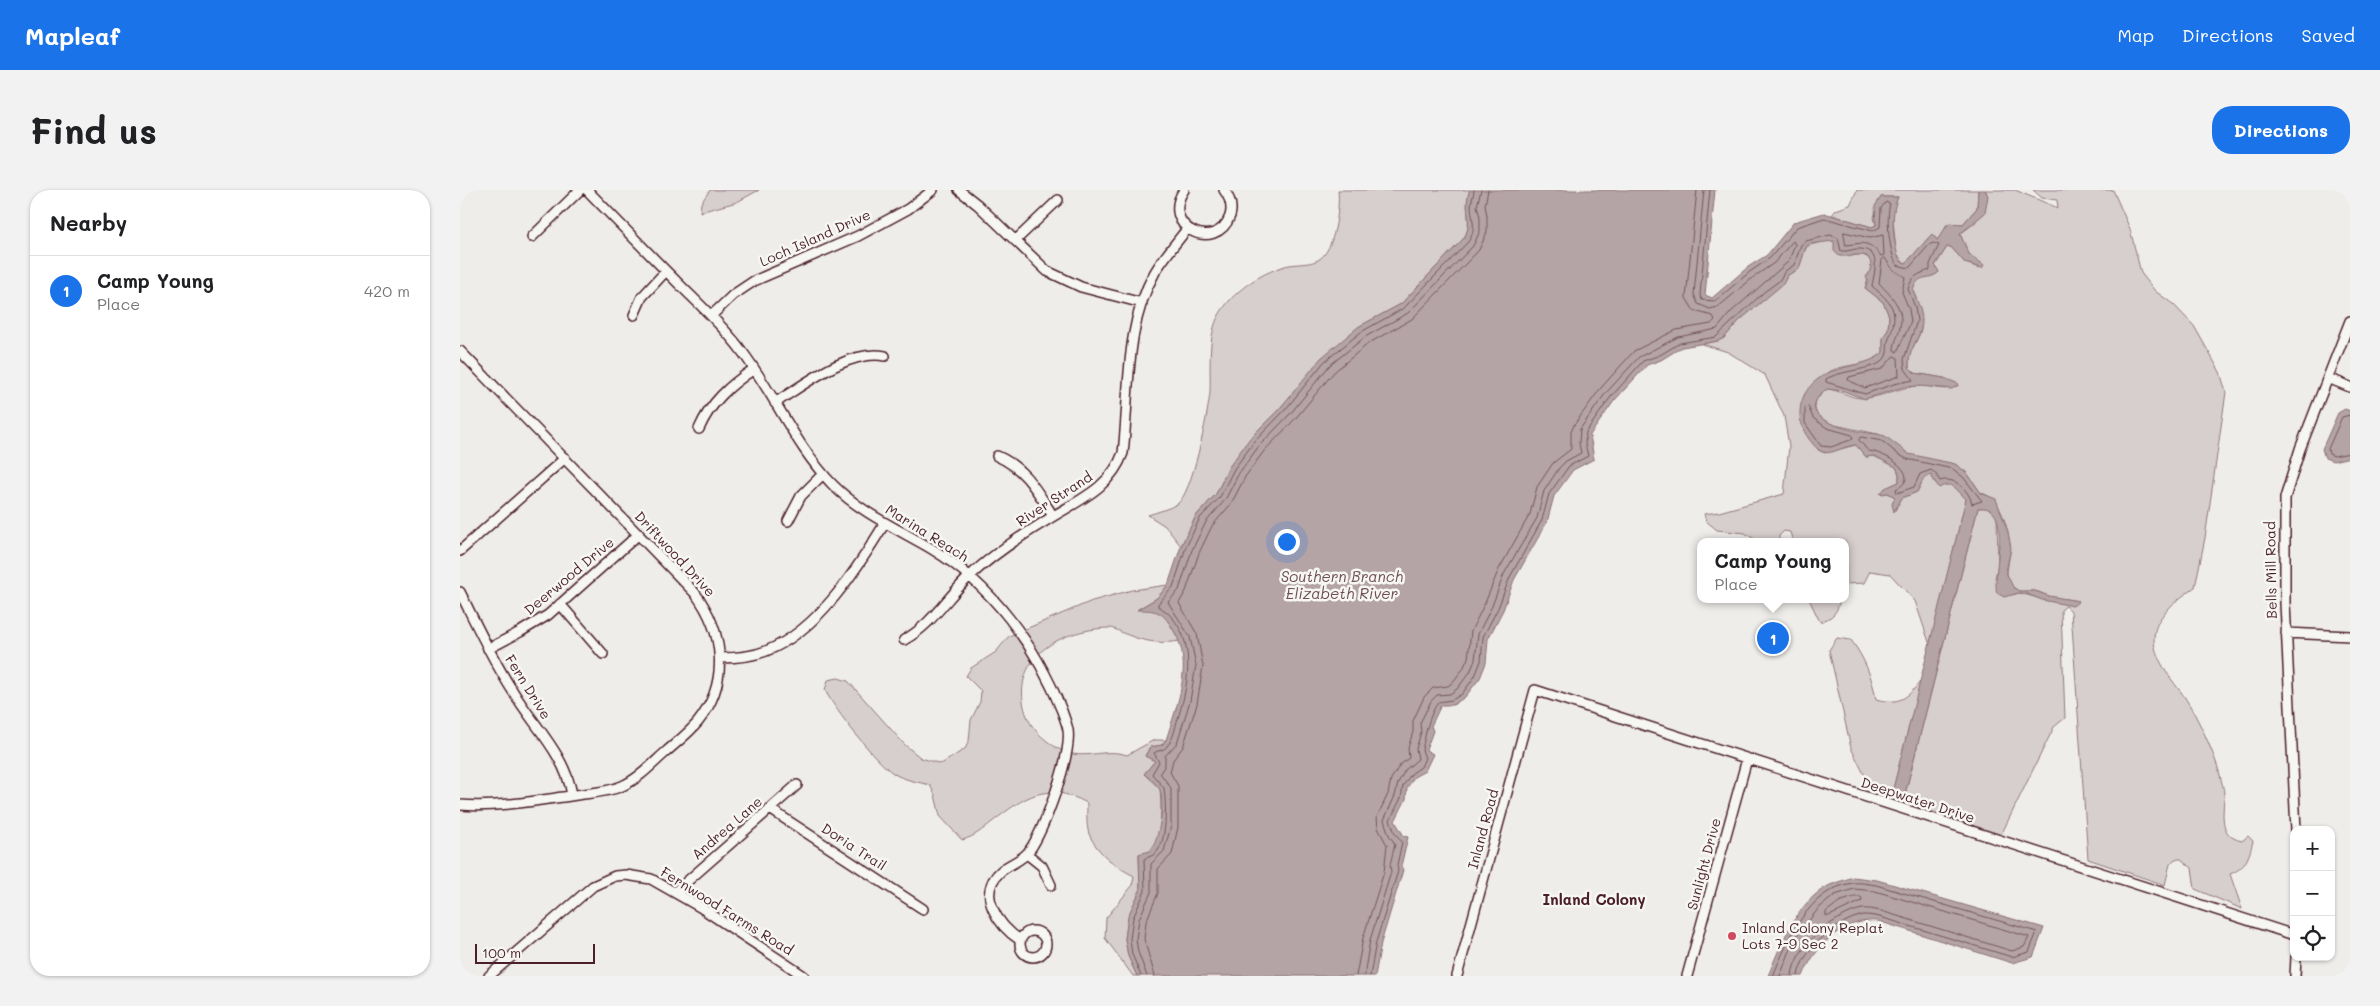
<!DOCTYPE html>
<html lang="en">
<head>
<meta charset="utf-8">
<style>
	:root { --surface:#fff; --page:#f2f2f2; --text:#202124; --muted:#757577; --line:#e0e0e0; --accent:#1a73e8 }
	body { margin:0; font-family:Mali,sans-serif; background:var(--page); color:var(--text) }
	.controls { position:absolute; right:15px; bottom:15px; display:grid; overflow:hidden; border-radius:10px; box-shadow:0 1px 4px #0004 }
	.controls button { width:45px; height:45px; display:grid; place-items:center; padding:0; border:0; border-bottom:1px solid var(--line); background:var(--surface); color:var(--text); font:25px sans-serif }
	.scale { position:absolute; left:15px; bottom:12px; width:120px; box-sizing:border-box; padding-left:5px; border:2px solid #4a1f2b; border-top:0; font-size:14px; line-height:18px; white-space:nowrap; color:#4a1f2b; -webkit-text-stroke:4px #f6f6f2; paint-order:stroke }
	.you { position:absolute; left:826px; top:351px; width:18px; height:18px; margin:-12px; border:4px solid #fff; border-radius:50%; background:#1a73e8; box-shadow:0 0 0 8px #1a73e833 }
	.badge { display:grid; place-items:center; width:32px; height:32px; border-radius:50%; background:var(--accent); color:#fff; font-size:16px; font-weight:700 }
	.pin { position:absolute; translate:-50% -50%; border:2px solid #fff; box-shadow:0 1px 5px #0006 }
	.popup { position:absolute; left:1237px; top:348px; width:152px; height:65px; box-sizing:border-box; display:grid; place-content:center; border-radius:10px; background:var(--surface); filter:drop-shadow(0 1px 4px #0005); font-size:16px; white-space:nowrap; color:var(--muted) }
	.popup b { font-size:19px; color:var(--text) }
	.popup::after { content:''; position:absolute; left:50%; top:100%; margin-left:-10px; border:10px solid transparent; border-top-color:var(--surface) }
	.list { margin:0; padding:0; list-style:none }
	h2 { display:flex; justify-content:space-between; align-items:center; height:65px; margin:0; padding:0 20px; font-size:21px }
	h2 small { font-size:16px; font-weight:400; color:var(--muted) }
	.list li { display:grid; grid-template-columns:32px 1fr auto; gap:15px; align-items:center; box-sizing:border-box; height:70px; padding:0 20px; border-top:1px solid var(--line) }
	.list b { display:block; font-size:19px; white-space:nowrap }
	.list p { margin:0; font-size:16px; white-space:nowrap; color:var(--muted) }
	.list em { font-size:16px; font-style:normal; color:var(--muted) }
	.icon { flex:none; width:28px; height:28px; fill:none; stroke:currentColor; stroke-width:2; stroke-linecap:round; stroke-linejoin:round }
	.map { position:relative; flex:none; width:1890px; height:786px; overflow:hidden; border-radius:20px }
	header { display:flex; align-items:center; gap:30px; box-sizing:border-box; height:70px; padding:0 25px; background:var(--accent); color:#fff }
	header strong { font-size:24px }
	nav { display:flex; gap:28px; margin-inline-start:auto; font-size:18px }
	.intro { display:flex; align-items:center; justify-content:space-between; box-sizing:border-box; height:120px; padding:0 30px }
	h1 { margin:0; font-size:35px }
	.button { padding:12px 22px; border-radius:20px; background:var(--accent); color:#fff; font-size:18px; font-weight:700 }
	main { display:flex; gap:30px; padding:0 30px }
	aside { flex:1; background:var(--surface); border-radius:20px; box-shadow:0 1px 4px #0004 }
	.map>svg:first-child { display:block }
	.green { fill:#d7cfce; stroke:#90777c }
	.water { fill:#b4a4a5; stroke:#8a6f74 }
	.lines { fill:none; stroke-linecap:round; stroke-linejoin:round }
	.shore { stroke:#74545c; stroke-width:1 }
	.minor-casing { stroke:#4a1f2b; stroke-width:12 }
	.minor { stroke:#f6f6f2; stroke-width:9 }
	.poi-dot { fill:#d1495b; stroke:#f6f6f2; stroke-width:2 }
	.labels { text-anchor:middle; stroke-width:5; stroke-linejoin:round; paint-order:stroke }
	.street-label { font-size:14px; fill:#4a1f2b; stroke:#f6f6f2 }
	.poi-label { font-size:14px; fill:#4a1f2b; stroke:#f6f6f2; text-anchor:start }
	.water-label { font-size:15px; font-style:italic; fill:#6f4e56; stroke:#f6f6f2 }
	.neighbourhood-label { font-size:15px; font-weight:bold; fill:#4a1f2b; stroke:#f6f6f2 }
</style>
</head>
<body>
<header>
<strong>Mapleaf</strong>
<nav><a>Map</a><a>Directions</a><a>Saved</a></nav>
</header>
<div class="intro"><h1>Find us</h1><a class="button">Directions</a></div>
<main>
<aside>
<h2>Nearby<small></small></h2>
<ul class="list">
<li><span class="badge">1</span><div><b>Camp Young</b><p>Place</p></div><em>420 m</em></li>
</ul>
</aside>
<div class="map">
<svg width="1890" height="786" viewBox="0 0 1890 786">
	<rect width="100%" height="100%" fill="#efedea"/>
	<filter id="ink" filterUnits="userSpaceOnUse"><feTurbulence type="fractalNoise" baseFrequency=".02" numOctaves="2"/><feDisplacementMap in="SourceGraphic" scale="10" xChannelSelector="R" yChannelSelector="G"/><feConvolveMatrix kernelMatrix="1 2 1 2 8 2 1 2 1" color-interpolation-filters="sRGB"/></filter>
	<g filter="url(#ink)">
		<path class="green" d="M250 0H299L277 12 240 22 241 13Z
			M878 0H1010C1002 18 1015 33 1003 49L941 114 898 137 790 249 769 277 756 304 736 326 721 356 705 336 688 325C697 322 709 319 717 314 732 305 748 223 750 203 751 180 747 146 759 125 773 101 799 84 825 76 835 73 849 75 858 70 875 61 880 17 878 0Z
			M1397 0H1518L1517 18 1503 34 1486 35 1484 42 1477 50 1472 44 1446 73H1443L1436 61 1433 29 1432 22 1438 7H1421L1414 27 1416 35 1412 37 1372 25 1376 20 1390 15Z
			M1525 0H1555L1598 18 1597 10 1582 8 1573 0H1653L1670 39 1681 83 1695 101 1713 114 1734 136 1760 182 1766 202 1745 348 1735 397C1683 433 1683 454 1721 502 1734 519 1755 564 1760 585 1761 591 1764 598 1764 604 1764 622 1757 646 1782 651L1788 646 1793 651C1789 667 1786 678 1770 684L1782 719 1735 699 1732 678 1721 669H1715L1710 674 1705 695 1628 669 1611 421 1606 416 1601 420 1605 528 1594 537 1541 645 1443 612 1518 318C1528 317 1532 318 1537 327L1538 374 1535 389 1552 405 1559 403 1590 411H1619C1609 409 1598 409 1589 406 1584 405 1579 401 1574 401 1569 400 1563 402 1559 401 1538 394 1552 368 1550 356 1548 338 1541 307 1521 303L1507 283 1495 274 1449 265 1418 244 1370 234 1357 225 1355 218 1356 210 1367 199C1379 200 1391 208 1401 208 1421 209 1438 196 1461 196 1475 196 1486 203 1499 195L1484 188 1454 183 1449 177C1448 158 1457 154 1461 140 1464 127 1449 104 1455 93 1460 84 1472 89 1479 82L1475 76 1487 57H1491L1505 73 1519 78 1520 73 1509 64 1500 44 1515 33 1527 3Z
			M1370 50 1374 51 1389 67C1399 64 1404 63 1411 71L1410 81 1405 98 1423 112 1429 126 1428 140 1423 147V162C1411 176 1390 173 1373 180 1360 185 1353 195 1344 205L1358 260 1365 263 1396 255 1406 267 1414 266 1436 277 1439 284V292L1432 295 1421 304 1428 303 1435 307 1434 321 1442 308 1457 302 1464 288 1471 285 1474 292 1494 295 1506 309 1470 455 1455 411 1430 384 1410 381 1404 393 1386 394V352H1333L1330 342 1324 341 1319 346V352H1299L1285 343 1257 340 1246 331 1244 324 1259 322 1324 304 1329 256 1324 226 1305 185 1268 162 1242 154 1258 151 1264 148 1279 131 1322 94 1328 85 1339 78C1348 50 1343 58 1370 50Z
			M708 395 697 408 678 419 695 420 705 426 720 451C702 454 685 452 668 445 661 443 654 437 647 438 605 440 557 462 563 511 566 533 578 546 597 558 622 573 642 557 667 565L694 550H706L702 555 690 557 685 566 695 571 684 584 700 599C701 612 703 653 691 661 688 663 683 663 679 664L680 701 668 726 665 749 668 766 677 786H673L645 748 646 728 672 696 674 686C656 677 637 663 629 644 626 635 627 622 627 613 585 591 566 606 532 632 522 640 514 647 502 650L480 626 475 605 470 595C459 592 443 590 433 583 416 572 374 519 365 500L368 490 378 488 388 491 445 555 461 568 481 574 505 559 509 551 511 530 520 512 521 501 506 486 511 478 536 462 549 446 632 411 672 400Z
			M1349 409H1380C1377 424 1373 427 1360 432Z
			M1377 448 1391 450C1405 469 1412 487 1416 509 1438 515 1448 509 1461 490L1431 607 1424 606 1404 584 1391 558 1369 460Z"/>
		<path class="water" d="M1010 0H1255L1245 105 1252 108 1288 77 1307 65 1334 32 1364 23 1412 37 1416 35 1415 16 1421 7H1438C1430 24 1433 54 1440 71L1446 73 1472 44 1477 50 1489 33 1503 34 1517 18 1518 0H1525L1528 6 1525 23 1500 44 1509 64 1524 75 1522 78 1505 73 1491 57H1487L1475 75 1479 82C1468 92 1459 82 1453 100 1457 112 1465 125 1461 139 1457 153 1448 161 1449 177L1455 183 1484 188 1499 194 1492 199 1460 196 1443 197 1405 209 1383 201 1367 199C1326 230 1396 242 1417 244L1425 246 1449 264 1495 274 1507 283 1521 303 1536 309 1548 342 1551 358 1546 382 1553 397 1559 401H1575L1589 406 1619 411 1613 416 1582 410 1567 404 1559 403 1544 407 1537 403C1531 383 1555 313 1518 318L1443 612 1431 607 1506 309C1496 300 1493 290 1479 298L1471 285 1464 288 1457 302 1442 308 1434 322 1432 314 1435 307 1428 303 1420 304 1425 298 1439 292V284L1436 277 1414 266 1406 267 1396 255C1385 255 1373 265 1363 262 1357 260 1353 254 1349 249 1334 229 1338 204 1358 189 1377 174 1410 177 1423 162V147L1428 140 1429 126 1423 112 1405 98 1408 91 1406 87C1412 79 1413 74 1407 66 1397 63 1388 67 1379 66L1374 61V51L1349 54 1346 57 1339 79 1328 85 1323 94 1279 131 1264 148 1258 151 1222 157 1201 170 1187 175 1154 211 1130 245 1134 269 1113 280 1094 306 1087 332 1054 390 1043 420 1028 449 1026 473 1020 488 1005 507 993 515H981L971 536 973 541 966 560 973 564 965 581 954 587 947 598 946 609 935 631 944 646 948 647 941 676 943 680 921 753 915 786H677L668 766 665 749 668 726 680 701 679 664 690 661C699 651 706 610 699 598 696 593 689 588 684 584L695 571 685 566 690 557 702 555 706 550C717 515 734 475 714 441 703 422 699 420 677 420L697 408 708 395 721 356 736 326 756 304 769 277 790 248 821 217 861 168 898 137 941 114 1003 49C1015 33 1002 18 1010 0Z
			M1885 219 1890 221V267L1873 271 1865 268 1862 259 1878 223Z
			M1393 687 1417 690 1584 738 1573 767 1552 773 1418 731C1383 728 1355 756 1343 786H1308C1321 754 1337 711 1370 695 1377 692 1385 690 1393 687Z"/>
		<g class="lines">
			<path class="shore" d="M1384 42 1410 48 1423 45 1424 65 1421 66C1408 50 1404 53 1386 55Z
				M1425 68 1433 80 1445 87 1442 102 1449 119 1451 132 1437 162 1434 160C1434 151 1439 146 1440 137 1445 118 1430 105 1419 93L1422 70Z
				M1434 166 1438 168 1439 186 1405 198 1388 190 1389 187 1422 179Z
				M1348 216 1353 228 1367 238 1392 245 1393 249 1371 257 1361 256 1345 233V218Z
				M1890 225 1882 227 1868 259 1869 264 1874 266 1890 263
				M1401 247 1422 251 1439 265 1447 269 1493 279 1503 287 1522 311 1512 314C1509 300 1495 286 1480 291L1475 283 1471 280 1460 284 1454 297 1437 303 1436 299C1464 286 1426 262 1408 261L1399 250Z
				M1395 707H1401L1402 711 1369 726H1366V722L1379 712Z
				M681 786 672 764 670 749 673 728 685 701 684 669C688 667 692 666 695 664 708 652 706 614 704 598L692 584 699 572 694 563C698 560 704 561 707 556 714 549 715 537 718 528 730 491 738 440 698 416V414L713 397 726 357 740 328 760 307 774 279 794 252 825 220 864 172 901 142 944 118 1008 52C1017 39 1012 31 1011 16 1011 11 1014 5 1014 0
				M687 786 678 762 676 749 679 729 691 702V674L704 661 711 636V598L700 583 705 575V566L717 553 730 511 736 475 730 447 708 412 719 400 732 360 746 332 765 310 779 283 799 256 830 224 869 176 905 147 948 123 1013 56 1020 41V27L1017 16 1021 0
				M695 786 684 749 686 732 698 703V679L712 664 718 637V596L710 582 713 570 723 557 737 514 743 476 737 444 719 413 726 401 739 363 752 336 771 314 785 287 804 261 835 229 874 182 909 153 952 129 1019 60 1027 42V26L1025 15 1028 0
				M896 786 903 748 924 682 927 655 918 638 917 627 928 604 931 589 940 575 949 568 948 558 953 542V531L964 507 973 498 988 496 992 493 1003 479 1008 468 1011 441 1025 413 1038 381 1070 324 1077 297 1093 273 1111 259V242L1114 235 1140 199 1174 161 1216 140 1251 134 1255 130 1253 126 1234 121 1226 108 1237 0
				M904 786 910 750 931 682 930 675 935 654 929 645 924 630 935 606 938 593 945 580 958 569 956 559 961 542 960 533 971 511 977 505 990 504 997 499 1010 482 1015 470 1018 444 1032 416 1044 384 1077 328 1084 301 1099 278 1106 271 1121 263 1119 253 1120 239 1145 204 1179 167 1218 147 1257 139 1271 122 1329 71 1335 54 1333 51 1314 73 1295 86 1258 117 1250 119 1238 114 1234 104 1244 0
				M910 786 916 752 938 681 937 675 942 652 935 643 930 630 941 608 943 596 951 584 961 577 965 568 962 560C966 542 968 528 978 512L992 510 1002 504 1015 486 1021 471 1023 447 1038 418 1050 387 1082 330 1089 304 1109 276 1128 266 1125 254 1126 242 1150 208 1183 171 1200 165 1220 153 1256 147 1304 102 1319 91 1325 81 1334 75 1341 55 1346 51 1370 45 1378 48 1381 61C1388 62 1394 58 1401 59 1422 61 1414 83 1412 96 1432 113 1440 121 1429 148 1425 157 1431 164 1421 172 1411 180 1382 180 1366 189V192L1405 204 1434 194 1453 190 1445 179 1444 169 1457 131 1455 117 1448 99C1452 86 1458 84 1470 80V74L1479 55 1473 53 1469 55 1449 78 1437 75C1429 63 1426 27 1430 14L1426 12 1421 18 1420 37 1413 41 1364 28 1337 37 1310 68 1291 81 1255 111 1242 110 1240 105 1250 0
				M1313 786C1328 750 1348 699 1393 693 1400 692 1409 694 1416 695L1577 742 1569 762 1552 767 1420 727C1415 726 1409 725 1404 725 1379 729 1341 760 1338 786
				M1320 786 1335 748 1359 718 1375 705 1394 699 1415 701 1569 747 1564 757 1552 761 1421 721C1415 720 1408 718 1402 719 1375 725 1334 756 1332 786"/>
			<defs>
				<path id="minor" d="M127 0C158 32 189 64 220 95 241 116 264 137 281 160 314 203 335 256 373 295 401 323 438 339 472 359 532 395 576 456 602 521 604 527 607 534 608 540 612 565 584 640 569 661 563 670 549 674 541 681 515 704 539 736 560 750
					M499 0 518 15 587 81 621 97 682 113
					M724 0C699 37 756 64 770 26 773 16 770 8 764 0
					M72 47 120 0
					M556 50 598 10
					M174 125 182 107 206 81
					M251 126 273 105 294 91 398 46 448 19 473 0
					M0 161 235 403C264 442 270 492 238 532 229 543 217 552 207 561 193 573 179 589 162 596 146 603 127 603 110 606 74 611 36 618 0 615
					M1868 188 1890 197
					M315 213C345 194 389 159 425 166
					M239 239C250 213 270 195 294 179
					M537 266C565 278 577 301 593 326
					M328 331 341 306 363 284
					M0 361 105 268
					M0 402C17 436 33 471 54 503 74 536 106 566 112 605
					M100 414 143 464
					M1826 443 1890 446
					M444 450C472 435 487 407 510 386 532 365 558 348 584 332 614 312 650 300 663 263 670 203 664 137 695 82 704 67 716 53 727 39
					M28 459 60 442 88 425 179 344
					M260 468C276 468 291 467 306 461 358 441 397 379 425 333
					M310 619 463 719
					M1836 640 1825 413V308L1840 259 1890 131
					M567 664 582 676 591 695
					M215 702 337 595
					M560 754a13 13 0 1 1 26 0a13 13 0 1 1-26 0Z
					M29 786 133 696 155 686 166 685 191 689 240 717 344 786
					M997 786 1075 500 1834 745
					M1227 786 1287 569
					M1835 786 1836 767"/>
			</defs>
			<use href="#minor" class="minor-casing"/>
			<use href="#minor" class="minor"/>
		</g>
	</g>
	<circle class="poi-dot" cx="1272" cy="746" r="5"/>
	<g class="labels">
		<g class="street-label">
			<text transform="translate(355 48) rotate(-24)" y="5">Loch Island Drive</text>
			<text transform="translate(594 309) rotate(-33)" y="5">River Strand</text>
			<text transform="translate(467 343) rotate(32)" y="5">Marina Reach</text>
			<text transform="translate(215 364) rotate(47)" y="5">Driftwood Drive</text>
			<text transform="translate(1811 380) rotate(-91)" y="5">Bells Mill Road</text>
			<text transform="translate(109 386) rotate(-40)" y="5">Deerwood Drive</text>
			<text transform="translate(68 497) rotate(58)" y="5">Fern Drive</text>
			<text transform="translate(1458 610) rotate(18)" y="5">Deepwater Drive</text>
			<text transform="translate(267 638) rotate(-41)" y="5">Andrea Lane</text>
			<text transform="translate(1023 639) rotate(-75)" y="5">Inland Road</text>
			<text transform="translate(394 657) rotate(33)" y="5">Doria Trail</text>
			<text transform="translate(1244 674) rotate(-75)" y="5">Sunlight Drive</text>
			<text transform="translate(267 721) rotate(32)" y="5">Fernwood Farms Road</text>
		</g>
		<g class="poi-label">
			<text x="1282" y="743">Inland Colony Replat<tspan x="1282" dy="16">Lots 7-9 Sec 2</tspan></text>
		</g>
		<g class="water-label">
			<text x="882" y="392">Southern Branch<tspan x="882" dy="17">Elizabeth River</tspan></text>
		</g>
		<g class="neighbourhood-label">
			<text x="1134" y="715">Inland Colony</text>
		</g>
	</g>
</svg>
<div class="controls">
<button>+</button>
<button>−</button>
<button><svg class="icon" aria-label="locate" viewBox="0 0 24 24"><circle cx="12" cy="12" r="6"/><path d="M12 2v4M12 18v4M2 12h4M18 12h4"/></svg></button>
</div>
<div class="scale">100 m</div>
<div class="you"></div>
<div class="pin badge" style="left:1313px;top:448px">1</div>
<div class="popup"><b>Camp Young</b>Place</div>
</div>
</main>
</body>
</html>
